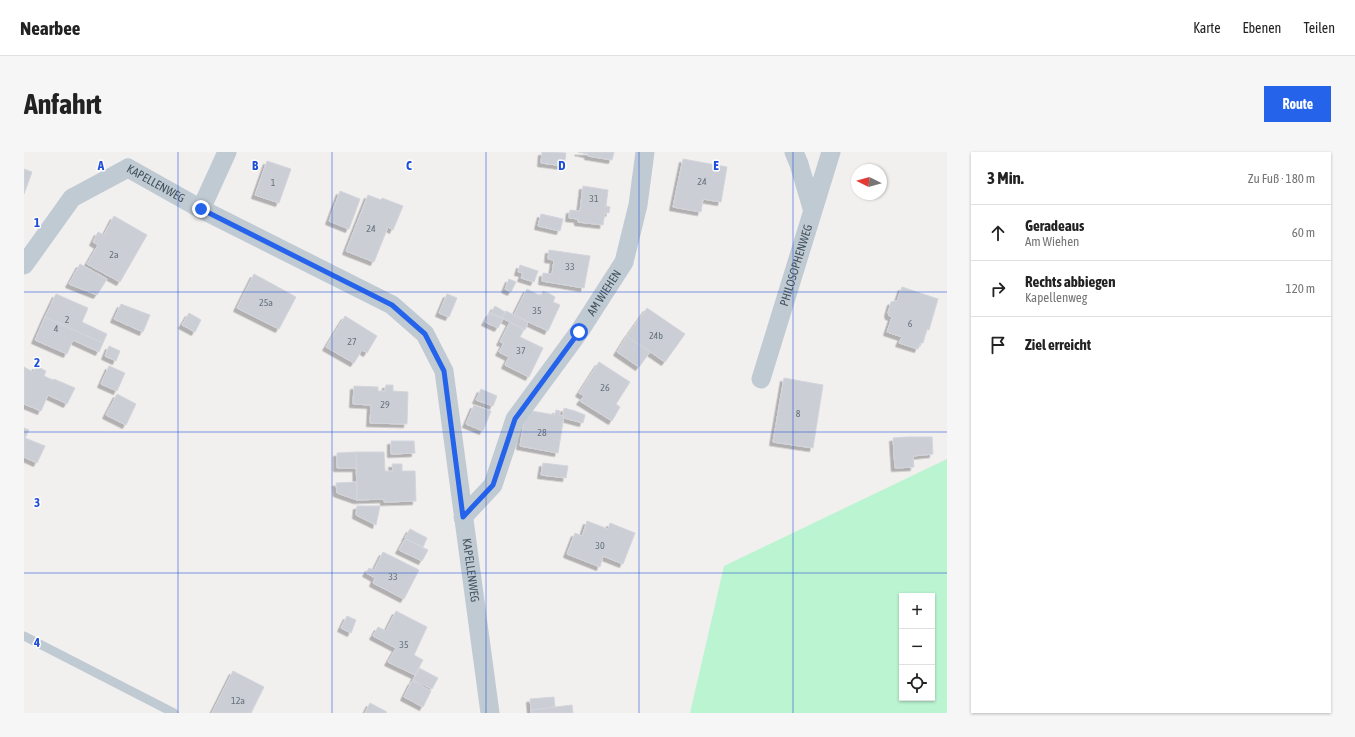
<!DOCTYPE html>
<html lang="de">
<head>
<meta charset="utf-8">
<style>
	:root { --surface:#fff; --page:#f6f6f6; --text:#222; --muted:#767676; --line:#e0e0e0; --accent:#2563eb }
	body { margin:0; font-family:"Asap Condensed",sans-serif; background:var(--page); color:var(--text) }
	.controls { position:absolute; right:12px; bottom:12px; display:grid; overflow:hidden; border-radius:0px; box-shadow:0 1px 3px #0004 }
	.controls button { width:36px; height:36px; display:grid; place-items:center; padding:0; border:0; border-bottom:1px solid var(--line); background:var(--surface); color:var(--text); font:20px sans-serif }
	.compass { position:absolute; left:827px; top:12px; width:36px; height:36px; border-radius:50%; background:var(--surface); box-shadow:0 1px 3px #0004; rotate:275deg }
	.stop { position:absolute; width:12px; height:12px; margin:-9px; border:3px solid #2563eb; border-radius:50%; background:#fff }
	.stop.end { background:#2563eb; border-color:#fff; box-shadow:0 1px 4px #0008 }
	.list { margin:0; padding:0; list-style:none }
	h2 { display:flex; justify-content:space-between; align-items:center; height:52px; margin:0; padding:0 16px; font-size:17px }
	h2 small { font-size:13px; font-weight:400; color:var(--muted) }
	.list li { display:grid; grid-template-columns:26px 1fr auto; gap:12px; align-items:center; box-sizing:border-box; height:56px; padding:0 16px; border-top:1px solid var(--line) }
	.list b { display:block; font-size:15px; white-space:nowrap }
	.list p { margin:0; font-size:13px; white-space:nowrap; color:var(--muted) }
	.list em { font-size:13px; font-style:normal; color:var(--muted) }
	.icon { flex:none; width:22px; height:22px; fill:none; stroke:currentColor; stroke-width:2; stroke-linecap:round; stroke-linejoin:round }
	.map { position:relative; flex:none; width:923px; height:561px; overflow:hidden; border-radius:0px }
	header { display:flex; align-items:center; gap:24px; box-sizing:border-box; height:56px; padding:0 20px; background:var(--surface); border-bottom:1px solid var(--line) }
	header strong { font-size:19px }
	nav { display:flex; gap:22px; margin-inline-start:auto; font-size:14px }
	.intro { display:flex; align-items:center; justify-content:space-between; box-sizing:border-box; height:96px; padding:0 24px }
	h1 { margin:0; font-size:28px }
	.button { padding:10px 18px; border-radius:0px; background:var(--accent); color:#fff; font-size:14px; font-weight:700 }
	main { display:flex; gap:24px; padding:0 24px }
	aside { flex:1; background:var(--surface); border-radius:0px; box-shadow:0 1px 3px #0004 }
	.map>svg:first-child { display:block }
	.green { fill:#baf4d1; fill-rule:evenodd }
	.building { fill:#cbced5; stroke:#d3d5dc; filter:url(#shadow) }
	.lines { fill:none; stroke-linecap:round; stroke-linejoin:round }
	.lane { stroke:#bfcad3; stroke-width:9 }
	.street { stroke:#bfcad3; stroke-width:19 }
	.route { stroke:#2563eb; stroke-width:5 }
	.grid { fill:none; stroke:#1d4ed8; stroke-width:1; stroke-opacity:0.55 }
	.labels { text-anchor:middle; stroke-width:3; stroke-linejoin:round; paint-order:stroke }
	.number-label { font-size:10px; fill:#66727c }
	.street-label { font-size:12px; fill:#45535f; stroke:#fff }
	.grid-label { font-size:13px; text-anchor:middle; font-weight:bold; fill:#1d4ed8; stroke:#fff; stroke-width:3; stroke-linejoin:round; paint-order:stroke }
</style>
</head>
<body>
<header>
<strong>Nearbee</strong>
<nav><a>Karte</a><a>Ebenen</a><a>Teilen</a></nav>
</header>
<div class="intro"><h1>Anfahrt</h1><a class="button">Route</a></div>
<main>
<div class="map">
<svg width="923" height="561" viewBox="0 0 923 561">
	<defs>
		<filter id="shadow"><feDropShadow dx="-3.5" dy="3.5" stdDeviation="0" flood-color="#0004"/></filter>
	</defs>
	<rect width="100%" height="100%" fill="#f2efef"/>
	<path class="green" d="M923 307V561H666L700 414ZM878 444H908V546H878Z"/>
	<path class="building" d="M518 0 542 1 540 14 517 11Z
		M554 0H590L588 8 564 4V2Z
		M659 7 703 15 697 50 679 47 677 60 649 55Z
		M243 9 267 17 255 51 231 43Z
		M0 17 8 20 0 42Z
		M559 34 584 38 582 54 586 55 585 61 581 60 579 73 554 70V67L545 66 546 58 556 59Z
		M316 39 336 47 325 77 305 69Z
		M344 43 357 48 358 46 379 54 369 78 364 75 350 110 322 99Z
		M517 62 539 67 536 79 514 74Z
		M90 64 123 83 96 130 63 112 74 93 69 90 74 80 80 83Z
		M525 98 566 104 560 136 518 129 519 121 528 122 530 108 524 107Z
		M56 112 83 127 73 143 45 132Z
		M496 113 514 119 510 130 497 126 499 121 494 120Z
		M230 122 272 145 255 177 213 156Z
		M485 127 492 130 487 140 481 137Z
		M878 135 914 147 905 178 903 177 899 191H896L894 197 875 191 878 185 863 180 868 165 865 164 864 161 867 150 871 149H873Z
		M503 137 517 144 519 139 526 142 531 145 529 150 536 153 524 179 490 163Z
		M32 142 64 156 58 170 83 182 79 191 21 165Z
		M423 142 433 146 425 165 415 161Z
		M97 152 126 163 119 180 90 167Z
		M471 154 481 160 478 166 467 161Z
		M623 156 661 182 641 210 603 184Z
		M482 159 504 170 501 178 478 166Z
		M165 161 177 168 171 180 158 173Z
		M466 161 479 167 474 176 461 170Z
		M321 164 353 184 343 201 338 198 330 211 302 195Z
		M21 165 79 191 75 200 49 188 43 202 11 188Z
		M486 170 500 177 496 185 519 196 505 225 481 213 485 205 475 200 480 191 476 190Z
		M603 184 626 200 615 215 593 200Z
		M85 194 96 199 92 209 81 204Z
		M575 210 606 230 592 252 596 255 588 269 556 249 560 244 555 241Z
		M12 214 22 219 20 224 29 228 30 227 51 236 43 252 24 243 17 259 0 252V215L9 220Z
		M85 214 101 221 93 239 77 232Z
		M760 226 799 233 789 296 749 290Z
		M362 233H369V239L384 240 383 272 346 271 347 253 329 252 330 234 354 235V239H361Z
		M457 237 473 244 469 254 452 248Z
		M93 242 112 252 102 273 82 263Z
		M450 253 467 259 459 279 442 272Z
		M540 256 551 259 561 263 559 271 540 266V264H539Z
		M502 258 531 263 532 258 536 259 535 263 540 264 534 301 496 294Z
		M0 276 5 278 1 286 21 294 13 311 0 305Z
		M883 285H908L909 302 889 304 890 315 871 316 869 286Z
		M367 289H390L391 301 367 302Z
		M332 300H360L361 319H369L368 312H378V319H391L392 349 360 350V347L333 348Z
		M332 300 333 316H313V301Z
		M519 311 544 314 542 326 517 323Z
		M333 330V348L313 341 312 331Z
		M333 354H356L352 373 332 363Z
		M563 369 584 377 586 371 611 381 599 412 579 404 576 415 543 402 551 381 558 384Z
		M386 377 403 386 399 395 381 386Z
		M381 387 404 398 398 409 375 398Z
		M359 400 395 418 380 447 349 431 351 426 342 421 345 416 350 418Z
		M372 459 403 475 390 503 399 508 391 523 364 510 372 496 349 484 354 475 362 479Z
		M323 464 332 468 327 481 317 476Z
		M395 516 414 526 408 537 389 528Z
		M209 519 240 535 227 561H188Z
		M388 529 407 539 399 555 380 545Z
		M530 545 531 555 507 558 506 547Z
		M346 551 363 560 362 561H341Z
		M548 553 549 561H507V558Z"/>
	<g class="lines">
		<path class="lane" d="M0 484 150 561"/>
		<g class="street">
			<path d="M770 0 775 12 788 56"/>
			<path id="s1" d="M104 16 177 57 368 153 401 182 420 219 466 561"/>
			<path d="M177 57 203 0"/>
			<path d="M0 113 48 46 104 16"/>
			<path id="s2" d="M737 227 807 0"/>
			<path id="s3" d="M439 365 469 333 491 267 555 180 600 110 614 53 621 0"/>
		</g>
	</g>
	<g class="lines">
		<path class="route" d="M177 57 368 153 401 182 420 219 439 365 469 333 491 267 555 180"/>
	</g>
	<path class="grid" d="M154 0V561M308 0V561M462 0V561M615 0V561M769 0V561M0 140H923M0 280H923M0 421H923"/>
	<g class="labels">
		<g class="number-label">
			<text x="678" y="33">24</text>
			<text x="249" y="34">1</text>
			<text x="570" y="50">31</text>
			<text x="347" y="80">24</text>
			<text x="90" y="106">2a</text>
			<text x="546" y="118">33</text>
			<text x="242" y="154">25a</text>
			<text x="513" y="162">35</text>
			<text x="43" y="171">2</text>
			<text x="886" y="175">6</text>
			<text x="32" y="180">4</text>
			<text x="632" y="187">24b</text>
			<text x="328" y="193">27</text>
			<text x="497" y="202">37</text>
			<text x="581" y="239">26</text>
			<text x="361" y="256">29</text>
			<text x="774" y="265">8</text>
			<text x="518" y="284">28</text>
			<text x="576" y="397">30</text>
			<text x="369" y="428">33</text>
			<text x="380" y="496">35</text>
			<text x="214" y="552">12a</text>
		</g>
		<g class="street-label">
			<text dy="4" stroke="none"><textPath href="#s1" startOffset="32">KAPELLENWEG</textPath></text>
			<text dy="4" stroke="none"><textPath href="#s2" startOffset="119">PHILOSOPHENWEG</textPath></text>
			<text dy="4" stroke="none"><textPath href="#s3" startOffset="268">AM WIEHEN</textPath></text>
			<text dy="4" stroke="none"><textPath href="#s1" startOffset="584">KAPELLENWEG</textPath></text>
		</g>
	</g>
	<g class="grid-label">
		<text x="77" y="18">A</text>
		<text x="231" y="18">B</text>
		<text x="385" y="18">C</text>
		<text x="538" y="18">D</text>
		<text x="692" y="18">E</text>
		<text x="13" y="75">1</text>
		<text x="13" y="215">2</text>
		<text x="13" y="355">3</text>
		<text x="13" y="495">4</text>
	</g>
</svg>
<div class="controls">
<button>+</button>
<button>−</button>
<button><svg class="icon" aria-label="locate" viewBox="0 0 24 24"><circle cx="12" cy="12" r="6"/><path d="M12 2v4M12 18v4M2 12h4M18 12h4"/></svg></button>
</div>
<svg class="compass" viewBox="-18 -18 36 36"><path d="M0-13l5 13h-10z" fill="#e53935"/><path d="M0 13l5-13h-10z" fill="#767676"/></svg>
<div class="stop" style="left:555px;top:180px"></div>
<div class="stop end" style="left:177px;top:57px"></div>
</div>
<aside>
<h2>3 Min.<small>Zu Fuß · 180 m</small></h2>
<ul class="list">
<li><svg class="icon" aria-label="ahead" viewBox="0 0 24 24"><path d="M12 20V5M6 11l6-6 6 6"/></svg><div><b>Geradeaus</b><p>Am Wiehen</p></div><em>60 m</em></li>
<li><svg class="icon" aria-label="right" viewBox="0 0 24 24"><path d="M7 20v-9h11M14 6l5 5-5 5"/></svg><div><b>Rechts abbiegen</b><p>Kapellenweg</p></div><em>120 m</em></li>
<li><svg class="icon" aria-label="arrive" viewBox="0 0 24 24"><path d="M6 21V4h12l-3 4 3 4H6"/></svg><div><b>Ziel erreicht</b></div></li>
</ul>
</aside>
</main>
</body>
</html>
